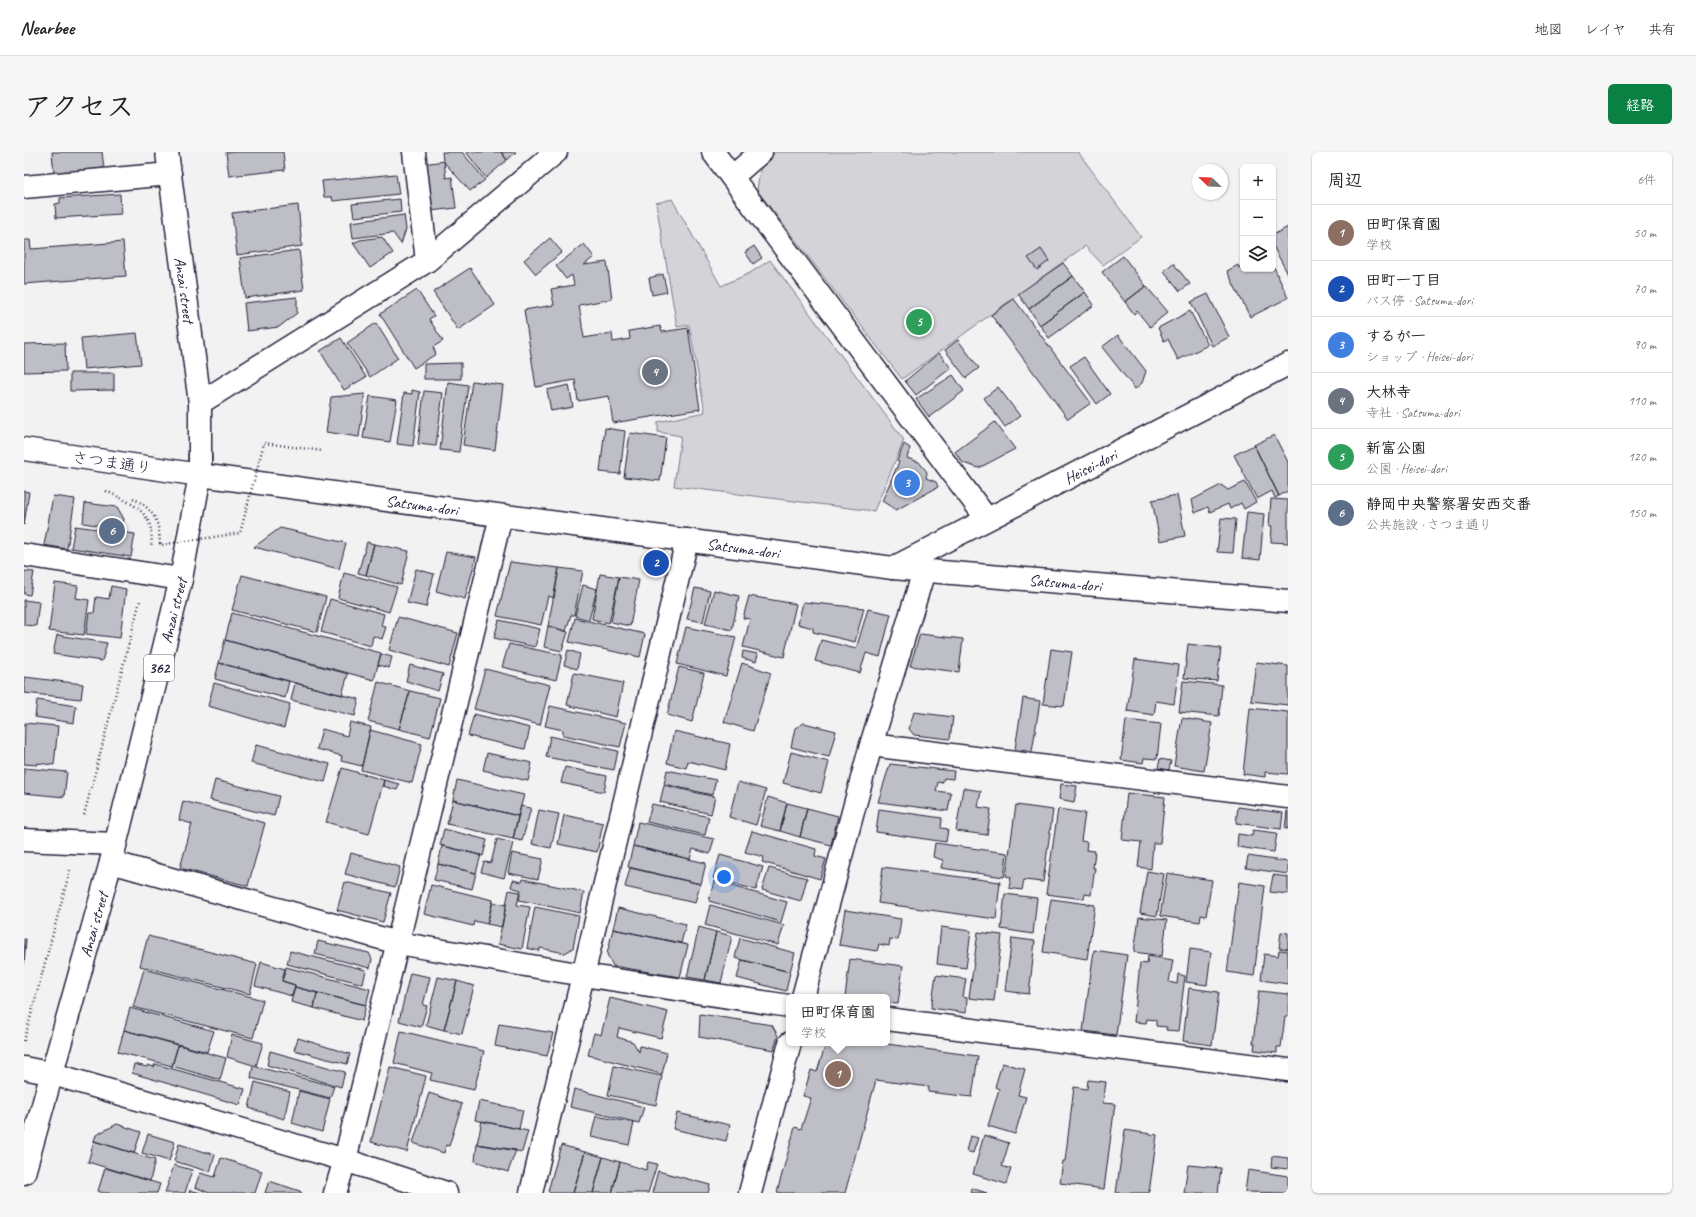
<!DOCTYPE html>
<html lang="ja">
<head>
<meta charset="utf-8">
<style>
	:root { --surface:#fff; --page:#f6f6f6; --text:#222; --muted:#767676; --line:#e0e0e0; --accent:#0b8043 }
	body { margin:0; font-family:Caveat,"Klee One",sans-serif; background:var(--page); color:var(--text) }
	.controls { position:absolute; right:12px; top:12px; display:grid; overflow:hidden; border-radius:6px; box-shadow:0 1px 3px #0004 }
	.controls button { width:36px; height:36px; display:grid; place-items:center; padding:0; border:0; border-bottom:1px solid var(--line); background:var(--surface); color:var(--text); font:20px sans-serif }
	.compass { position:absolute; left:1168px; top:12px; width:36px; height:36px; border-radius:50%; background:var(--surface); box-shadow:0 1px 3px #0004; rotate:293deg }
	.you { position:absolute; left:700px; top:725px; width:14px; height:14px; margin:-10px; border:3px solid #fff; border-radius:50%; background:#1a73e8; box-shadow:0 0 0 6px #1a73e833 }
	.badge { display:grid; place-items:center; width:26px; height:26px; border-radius:50%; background:var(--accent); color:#fff; font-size:13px; font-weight:700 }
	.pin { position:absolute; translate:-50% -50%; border:2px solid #fff; box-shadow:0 1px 4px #0006 }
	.popup { position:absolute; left:762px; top:842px; width:104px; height:52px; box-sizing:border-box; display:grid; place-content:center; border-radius:6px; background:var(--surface); filter:drop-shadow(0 1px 3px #0005); font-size:13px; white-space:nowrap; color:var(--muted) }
	.popup b { font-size:15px; color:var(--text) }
	.popup::after { content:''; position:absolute; left:50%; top:100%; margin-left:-8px; border:8px solid transparent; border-top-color:var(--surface) }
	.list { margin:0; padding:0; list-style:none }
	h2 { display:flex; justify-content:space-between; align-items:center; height:52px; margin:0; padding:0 16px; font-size:17px }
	h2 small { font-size:13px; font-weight:400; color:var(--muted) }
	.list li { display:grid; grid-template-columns:26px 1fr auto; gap:12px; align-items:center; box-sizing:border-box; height:56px; padding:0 16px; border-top:1px solid var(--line) }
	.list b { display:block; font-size:15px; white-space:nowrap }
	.list p { margin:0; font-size:13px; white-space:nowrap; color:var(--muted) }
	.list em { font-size:13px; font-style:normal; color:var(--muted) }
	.icon { flex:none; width:22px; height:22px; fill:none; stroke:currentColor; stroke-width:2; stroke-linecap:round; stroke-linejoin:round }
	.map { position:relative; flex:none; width:1264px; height:1041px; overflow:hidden; border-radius:6px }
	header { display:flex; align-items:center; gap:24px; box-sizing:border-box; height:56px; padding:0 20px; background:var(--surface); border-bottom:1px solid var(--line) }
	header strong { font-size:19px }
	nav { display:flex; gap:22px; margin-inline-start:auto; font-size:14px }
	.intro { display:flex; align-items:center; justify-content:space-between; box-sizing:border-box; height:96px; padding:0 24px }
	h1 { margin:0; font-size:28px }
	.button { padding:10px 18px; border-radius:6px; background:var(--accent); color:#fff; font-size:14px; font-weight:700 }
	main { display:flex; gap:24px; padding:0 24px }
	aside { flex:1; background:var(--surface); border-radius:6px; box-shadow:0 1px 3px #0004 }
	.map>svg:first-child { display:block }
	.green { fill:#d3d3d8; stroke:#7a7a8a }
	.building { fill:#bebec6; stroke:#22223b }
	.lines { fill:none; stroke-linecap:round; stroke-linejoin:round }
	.minor-casing { stroke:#22223b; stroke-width:25 }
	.tertiary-casing { stroke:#22223b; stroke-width:25 }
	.secondary-casing { stroke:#22223b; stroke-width:25 }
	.trunk-casing { stroke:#22223b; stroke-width:25 }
	.path { stroke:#22223b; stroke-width:2.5; stroke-dasharray:1 3; stroke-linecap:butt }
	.minor { stroke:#fff; stroke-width:22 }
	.tertiary { stroke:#fff; stroke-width:22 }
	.secondary { stroke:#fff; stroke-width:22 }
	.trunk { stroke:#fff; stroke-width:22 }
	.path-bridge { stroke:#22223b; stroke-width:2.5; stroke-dasharray:1 3; stroke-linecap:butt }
	.labels { text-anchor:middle; stroke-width:3; stroke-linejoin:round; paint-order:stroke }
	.shield { fill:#fff; stroke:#646476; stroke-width:1 }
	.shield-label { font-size:15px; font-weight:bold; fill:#22223b }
	.street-label { font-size:16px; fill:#22223b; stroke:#fff }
</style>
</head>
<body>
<header>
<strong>Nearbee</strong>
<nav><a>地図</a><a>レイヤ</a><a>共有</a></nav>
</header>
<div class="intro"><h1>アクセス</h1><a class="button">経路</a></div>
<main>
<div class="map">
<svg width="1264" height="1041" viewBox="0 0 1264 1041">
	<rect width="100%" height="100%" fill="#f2f2f3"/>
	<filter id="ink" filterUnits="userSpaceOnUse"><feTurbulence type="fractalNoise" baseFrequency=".025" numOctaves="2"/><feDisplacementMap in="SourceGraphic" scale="8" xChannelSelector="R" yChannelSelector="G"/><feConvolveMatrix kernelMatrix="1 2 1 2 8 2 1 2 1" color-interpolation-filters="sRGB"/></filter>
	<g filter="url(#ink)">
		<path class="green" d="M752 0H1054L1117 85 1079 113 1061 94 878 227 733 38 737 12Z
			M648 47 697 134 726 121 746 108 880 288 850 359 650 334 657 284 634 280V270L681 260 665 173 653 175 632 51Z"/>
		<path class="building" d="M28 0H78L80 16 30 22Z
			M202 0H259L261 18 205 24Z
			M418 0H438L461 28 446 39 419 9Z
			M442 0H477L483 8 462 26Z
			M477 0H492L483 8Z
			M420 9 422 26 428 25 432 56 406 59 399 12Z
			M372 22 375 42 309 49 308 45H300L298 29Z
			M96 42 97 62 32 66 31 52 36 51V46Z
			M376 47 377 60 330 65 328 52Z
			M274 53 278 94 213 103 208 61Z
			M380 63 382 77 377 92 369 81 329 86 327 70Z
			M1264 75V122L1249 94V83Z
			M358 85 369 101 346 116 329 91 336 88Z
			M526 86 538 100 512 122 500 108Z
			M0 88H6L7 97 99 90 102 124 0 132Z
			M560 92 570 105 560 113 583 110 588 147 555 153 560 186 588 181 589 190 606 187 605 179 636 174 638 180 664 176 676 257 589 271 585 244 554 249 551 228 512 235 500 158 530 153 527 137 550 133 548 123 542 127 532 114Z
			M730 94 738 106 729 112 721 100Z
			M1017 97 1025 109 1013 118 1004 106Z
			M275 98 280 138 221 146 216 106Z
			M1099 104 1122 134 1101 150 1078 120Z
			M1039 111 1049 124 1005 157 994 142Z
			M1149 111 1166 132 1156 139 1140 119Z
			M1214 113 1215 116 1219 113V117H1249V113L1264 146 1226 165 1203 119Z
			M446 116 471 153 434 178 409 140Z
			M639 122 643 140 628 143 625 126Z
			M1049 124 1061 140 1016 173 1005 157Z
			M1122 134 1144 160 1126 175 1113 159 1110 162 1101 150Z
			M393 138 410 164 405 167 419 189 409 195 412 202 390 216 356 162Z
			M1061 140 1070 153 1025 186 1016 173Z
			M1184 142 1205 185 1188 194 1167 150Z
			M273 145V161L255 175 223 179 220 151Z
			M990 147 1067 251 1044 267 967 163Z
			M1166 159 1184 193 1154 208 1144 187 1140 189 1134 176Z
			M352 171 374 206 346 225 323 191Z
			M113 181 117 212 60 217 57 186Z
			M1094 183 1122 219 1118 231 1111 237 1078 195Z
			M317 186 342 225 320 238 296 199Z
			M934 188 955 216 942 226 921 198Z
			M41 191 42 219 0 220V192Z
			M915 201 927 216 892 243 881 229Z
			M1060 205 1086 242 1073 252 1046 214Z
			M437 211V227H400V212Z
			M46 221H90V238L46 239Z
			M929 223 940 239 905 265 892 247Z
			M448 229 479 233 471 298 439 293Z
			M424 230 444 233 435 300 416 298Z
			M545 233 549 255 527 259 523 238Z
			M974 235 996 264 981 275 960 246Z
			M388 238 396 240 389 294 373 292 380 241 388 242Z
			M400 239 419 241 412 294 394 292Z
			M341 242 335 285 302 280 307 245Z
			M346 244 373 248 366 290 339 286Z
			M971 270 991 297 955 316 939 311 931 300Z
			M581 276 601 279 596 322 576 320Z
			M606 281 642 286 636 329 600 325Z
			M1250 283 1264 310V339L1255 344 1230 293Z
			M880 292 886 296 883 306 895 310 903 320 902 326 912 330 914 335 872 358 858 349 875 310 873 309Z
			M1230 293 1255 344 1251 346 1248 339 1233 347 1210 303Z
			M1221 330 1232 350 1220 357 1217 351 1206 357 1204 352 1186 360 1184 355 1171 361 1168 348 1197 333 1204 338Z
			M0 339 5 340 0 373Z
			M1153 343 1161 384 1136 389 1128 348Z
			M29 344 51 347 43 397 20 393Z
			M1247 347 1264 348V391L1247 390 1248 374H1245Z
			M61 351 93 355 100 367 98 377 59 371Z
			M1223 360 1240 362 1236 408 1218 406Z
			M1197 366 1212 367 1209 401 1193 400Z
			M51 374 111 382 107 405 47 396Z
			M256 376 322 391 315 417 230 395Z
			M343 390 350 392 342 423 334 421Z
			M350 392 385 399 377 433 342 423Z
			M422 400 452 405 441 447 412 439Z
			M486 410 535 416 530 446 524 444 517 473 473 464Z
			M535 416 559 419 550 463H547L542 479 524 474Z
			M392 417 410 422 402 455 383 451Z
			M0 419 10 420 6 443 0 442Z
			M320 421 373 435 365 460 314 446Z
			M576 422 595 425 585 471 568 467Z
			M218 423 302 445 293 480 208 458Z
			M595 425 615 428 606 474 587 470Z
			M31 431 54 434 52 446 65 448 60 483 25 479Z
			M559 433 573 437 565 468 551 464Z
			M87 434 102 437 96 486 62 482 65 461H70L72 445 85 447Z
			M671 436 686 439 679 470 663 467Z
			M690 438 715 444 708 478 681 472Z
			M725 444 772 452 760 505 719 495 726 467 719 466Z
			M306 447 360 462 357 474 362 475 358 487 349 484 347 494 297 480Z
			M0 448 15 450 12 474 0 473Z
			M779 450 840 456 831 490 789 480V476L774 472Z
			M844 457 867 462 856 505 842 501 836 521 791 509 797 488 832 497Z
			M208 461 357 501 350 528 201 488Z
			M374 465 434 481 425 515 365 498Z
			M551 466 621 482 616 505 545 490Z
			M475 468 516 477 511 495 470 486Z
			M524 474 544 480 538 499 520 495Z
			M662 475 712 485 702 524 653 512Z
			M896 482 939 487 935 520 886 514Z
			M33 483 83 491 78 509 29 502Z
			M201 488 324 522 318 543 195 511Z
			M485 492 538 503 532 528 478 515Z
			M1164 492 1197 496 1193 529 1160 526Z
			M1027 497 1048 500 1040 554 1019 552Z
			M544 498 556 502 553 517 540 513Z
			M719 499 734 502 732 510 718 506Z
			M357 502 368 505 365 516 354 513Z
			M1111 507 1155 513 1150 552 1132 549 1130 563 1103 559Z
			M1232 510 1264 514V553L1227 549Z
			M195 511 265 529 261 546 191 527Z
			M718 511 747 521 729 579 700 570Z
			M386 513 419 522 414 539 382 529Z
			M655 515 680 521 668 570 643 563Z
			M461 517 526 533 516 573 450 557Z
			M550 521 599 531 592 565 543 553Z
			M0 525 59 532 57 547 0 541Z
			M1159 529 1198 533 1195 564 1155 560Z
			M354 530 386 539 375 577 344 569Z
			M190 531 266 552 260 576 184 554Z
			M271 531 335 547 331 564 267 548Z
			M386 539 416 546 406 585 375 577Z
			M999 546 1016 549 1008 600 991 597Z
			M13 548 52 554 50 571 11 565Z
			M526 554 602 571 596 595 539 583V578L521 574Z
			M1226 556 1264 560V622L1241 620V625L1219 622Z
			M890 560 929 565 926 587 890 583 885 577Z
			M450 562 506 576 501 597 444 584Z
			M1158 566 1188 571 1180 619 1150 614Z
			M1102 568 1137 572 1133 607 1120 606 1119 611 1097 608Z
			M326 570 347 575 338 614 317 609 318 604 293 597 298 577 323 584Z
			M1 571 34 574 30 613 13 611V613L0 612Z
			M780 571 812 579 805 605 767 595 771 576Z
			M346 578 398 592 388 631 337 618Z
			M650 579 706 592 701 618 664 609 662 616 643 611Z
			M526 584 594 599 590 618 522 605Z
			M232 593 306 612 301 630 227 611Z
			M767 600 805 610 797 641 759 631Z
			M463 601 508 611 504 629 459 618Z
			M1136 607 1147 609 1145 618 1134 616Z
			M866 612 930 619 929 627 920 626 918 631 914 630 912 639 927 641 924 659 854 650Z
			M541 615 583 624 580 640 537 631Z
			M0 616 43 620 40 645 0 641Z
			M318 616 360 628 345 682 302 670Z
			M643 618 692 628 688 643 640 632Z
			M191 628 255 644 250 664 186 648Z
			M360 628 375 632 373 638 359 634Z
			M433 628 500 643 494 664 429 648Z
			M714 630 742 638 732 673 705 665Z
			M1037 632 1053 634 1050 650 1035 647Z
			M640 633 691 645 687 662 636 650Z
			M939 636 957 639 954 655 967 657 963 683 932 679Z
			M1103 641 1141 645 1136 691H1129L1127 717 1114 715 1117 690 1098 688Z
			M744 645 763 651 756 679 736 674Z
			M429 648 494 664 489 687 423 672Z
			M159 649 241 671 224 734 156 716 168 672 155 668Z
			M763 651 783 656 776 685 756 679Z
			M628 652 685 665 681 683 623 670Z
			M992 653 1029 658 1019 730 1000 728 998 738 985 736 987 725 982 724Z
			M497 654 507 656 498 689 489 687Z
			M1214 655 1259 661 1257 677 1212 671Z
			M783 656 814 664 807 693 776 685Z
			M855 657 918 666 917 676 924 677 922 690 852 680Z
			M1034 657 1061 661 1057 689 1063 690 1062 698 1071 699 1069 716H1071L1067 743 1061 742 1060 747 1022 742Z
			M515 658 535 662 527 696 508 692Z
			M1263 659H1264V677L1261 676Z
			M540 663 579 671 573 700 534 692Z
			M614 670 690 687 686 702 669 697 666 707 609 694Z
			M420 677 463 688 459 704 416 693Z
			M1229 678 1253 681 1250 700 1213 695 1214 682 1228 684Z
			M728 679 792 697 791 704 802 707 796 727 738 710 740 705 721 700Z
			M473 687 489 691 480 726 457 720 460 710 467 711Z
			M911 691 983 701 980 725 917 716 919 708 909 705Z
			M418 694 457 703 452 721 414 712Z
			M609 694 682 711 677 732 604 715Z
			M327 701 376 715 371 735 321 722Z
			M488 701 519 707 514 727 484 721Z
			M696 703 739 715 732 738 689 726Z
			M1224 704 1264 710V722L1222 716Z
			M414 712 452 721 448 737 410 728Z
			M859 715 976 730 972 767 854 751Z
			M606 716 676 732 671 751 601 735Z
			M745 716 783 726 777 749 738 738Z
			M1123 719 1140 722 1133 764 1116 761Z
			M1143 721 1188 728 1182 764 1177 763 1176 770 1136 764Z
			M1249 723 1264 725V742L1246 740Z
			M499 727 560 740 556 761 495 748 497 738 487 735 489 728 498 730Z
			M690 729 763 750 757 770 685 749Z
			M321 730 367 741 359 770 313 758Z
			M1215 730 1241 734 1230 824 1203 820Z
			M407 733 469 748 463 772 450 769 449 774 400 762Z
			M485 738 496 740 493 753 506 755 498 797 474 792Z
			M981 742 1013 746 1009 782 977 777Z
			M1027 747 1071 753 1063 807 1019 800Z
			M469 750 482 753 478 775 463 772Z
			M686 753 760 773 754 793 681 773Z
			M511 755 555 764 549 796 541 801 516 796 515 799 503 796Z
			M594 756 662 772 657 791 589 777Z
			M821 758 877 767 874 788 866 787 865 794 855 792 853 799 815 793Z
			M1115 765 1143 768 1138 804 1110 800Z
			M675 775 692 780 681 828 663 825Z
			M917 775 947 779 942 816 913 812Z
			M589 777 664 793 656 825 589 814 583 802Z
			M692 780 708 784 697 831 681 828Z
			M954 780 978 783 970 849 945 846Z
			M1257 780 1264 781V797L1255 796Z
			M124 784 233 812 226 842 116 814Z
			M716 786 771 801 766 820 711 806Z
			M988 786 1011 789 1005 842 981 839Z
			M0 787H2L0 812Z
			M294 789 345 801 348 807 346 816 291 802Z
			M1166 797 1187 800 1183 833 1162 830Z
			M1070 798 1103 803 1092 883 1059 879Z
			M1255 798 1264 799V832L1237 828 1240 802 1254 804Z
			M266 799 342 818 339 832 263 812Z
			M1124 804 1149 808 1145 830 1153 832 1154 822 1161 824 1154 879 1142 878 1143 875 1132 874V868L1123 867 1122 871 1110 870 1116 811 1123 812Z
			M826 807 879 814 874 852 863 851V845H821Z
			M718 808 766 820 762 839 713 826Z
			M237 810 261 817 258 829 271 833 268 844 231 834Z
			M262 815 346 837 342 853 271 835V833L258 829Z
			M120 817 239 848 229 886 109 855Z
			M386 821 406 825 399 853 403 854 397 875 375 869Z
			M912 823 942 827 939 845 943 846 942 861 907 856Z
			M414 825 433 829 420 878 402 873Z
			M433 829 450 834 438 882 420 878Z
			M271 835 293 841 290 856 267 850Z
			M1165 836 1195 840 1188 893 1159 889Z
			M1235 839 1264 842V865H1261L1257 895H1253V901L1230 898 1231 891H1229Z
			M293 841 342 853 338 869 290 856Z
			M586 846 644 860 637 886 595 876 593 885 609 890 615 900 616 894 643 901 638 922 564 903 570 881 577 883Z
			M106 856 190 879 183 900 100 878Z
			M676 862 748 873 754 884 750 898 675 885Z
			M475 872 529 881 523 904 471 894Z
			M100 878 154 893 148 914 94 900Z
			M377 879 460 899 450 938 406 928 408 921 370 911Z
			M208 883 239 891 232 914 203 905Z
			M274 886 326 902 323 912 270 898Z
			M802 891H855L954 904 948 945 904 940 905 935 852 928 821 1041H758L753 1040 771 975 777 977 787 946 779 944 787 918 793 920Z
			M154 893 202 906 196 928 148 914Z
			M246 899 321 920 317 935 243 913Z
			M978 911 1001 917 994 943 1002 945 991 982 964 974 975 937 971 935Z
			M110 912 123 915 124 913 130 915 131 912 221 937 216 953 108 921Z
			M229 914 310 934 306 946 227 926Z
			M590 914 638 924 632 953 584 943Z
			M366 915 402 924 383 1000 347 990Z
			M1064 928 1082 930 1079 951 1091 952 1080 1037 1036 1031 1039 1009H1041L1050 935 1063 937Z
			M231 930 266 940 260 967 225 956Z
			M550 937 620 955 615 971 546 955Z
			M275 939 306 947 298 980 268 971Z
			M405 941 438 952 425 994 422 993 420 1001 389 991Z
			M455 949 499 958 495 977 451 968Z
			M653 961 706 973 702 989 649 977Z
			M572 964 610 971 605 993 567 985Z
			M458 969 504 979 498 1000 453 992Z
			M93 972 117 980 110 1001 70 989 72 983Z
			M1101 978 1133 983 1125 1041H1092Z
			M124 982 151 990 145 1009 118 1001Z
			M960 983 985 991 978 1014 987 1017 982 1032 949 1022Z
			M946 984 954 986 949 1001 942 999Z
			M70 989 131 1008 126 1029 64 1010Z
			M155 992 191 1003 186 1020 150 1009Z
			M453 992 492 998 484 1020 451 1009Z
			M537 993 561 1000 549 1041H526L524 1039Z
			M561 1000 579 1005 569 1041H549Z
			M1248 1004 1264 1006V1017L1247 1015Z
			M579 1005 596 1010 588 1041H569Z
			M197 1006 238 1019 231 1041H185L171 1035 176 1021 191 1025Z
			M596 1010 622 1018 624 1010 633 1012 624 1041H588Z
			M150 1013 168 1018 161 1041H141Z
			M1164 1013 1197 1016 1194 1041H1160Z
			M81 1016 136 1032 133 1041H79L74 1039Z
			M1224 1018 1264 1024V1041L1221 1040Z
			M634 1019 686 1033 684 1041H628Z
			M245 1029 276 1039 278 1041H241Z
			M947 1036 963 1041H946Z
			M166 1038 177 1041H165Z"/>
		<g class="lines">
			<defs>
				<path id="minor" d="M390 0 403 109
					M689 0 963 367
					M708 25 737 0
					M0 35 146 22
					M176 251 403 109 532 0
					M0 403 157 427
					M847 593 1264 645
					M0 688 91 692
					M87 710 374 791 559 823 765 854
					M779 845 847 593 900 419
					M863 867 1264 918
					M0 916 29 922 321 1008 422 1041
					M311 1041 321 1008 477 364
					M507 1041 663 388
					M726 1041 766 891"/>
				<g id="tertiary">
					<path d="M0 297 176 323"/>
					<path id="s1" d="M869 416 1264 212"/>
				</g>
				<g id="secondary">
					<path id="s2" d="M176 304V323L869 416 1264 449"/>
				</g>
				<g id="trunk">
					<path id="s3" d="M0 1021 87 710 157 427 176 323V251L143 0"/>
				</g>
			</defs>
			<use href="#minor" class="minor-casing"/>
			<use href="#tertiary" class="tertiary-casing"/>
			<use href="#secondary" class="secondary-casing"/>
			<use href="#trunk" class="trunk-casing"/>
			<path class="path" d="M82 339C109 352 132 360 127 395
				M60 663 116 449
				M0 889 46 718"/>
			<use href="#minor" class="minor"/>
			<use href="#tertiary" class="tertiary"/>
			<use href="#secondary" class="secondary"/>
			<use href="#trunk" class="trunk"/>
			<path class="path-bridge" d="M109 346C131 359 135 368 136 393L216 381 240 291 299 299"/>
		</g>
	</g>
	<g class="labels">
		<rect class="shield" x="120" y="503" width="30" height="26" rx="3"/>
		<g class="shield-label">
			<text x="135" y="521">362</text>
		</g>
		<g class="street-label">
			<text transform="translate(161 138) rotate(82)" y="6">Anzai street</text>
			<text transform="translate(88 310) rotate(8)" y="6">さつま通り</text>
			<text dy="6" stroke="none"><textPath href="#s1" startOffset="222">Heisei-dori</textPath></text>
			<text dy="6" stroke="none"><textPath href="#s2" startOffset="243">Satsuma-dori</textPath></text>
			<text dy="6" stroke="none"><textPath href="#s2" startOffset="567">Satsuma-dori</textPath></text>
			<text dy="6" stroke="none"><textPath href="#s2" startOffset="891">Satsuma-dori</textPath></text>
			<text dy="6" stroke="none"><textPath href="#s3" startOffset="582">Anzai street</textPath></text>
			<text dy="6" stroke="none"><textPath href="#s3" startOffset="258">Anzai street</textPath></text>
		</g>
	</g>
</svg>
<div class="controls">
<button>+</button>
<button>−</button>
<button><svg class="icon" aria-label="layers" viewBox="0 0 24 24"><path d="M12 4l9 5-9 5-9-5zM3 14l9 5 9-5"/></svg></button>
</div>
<svg class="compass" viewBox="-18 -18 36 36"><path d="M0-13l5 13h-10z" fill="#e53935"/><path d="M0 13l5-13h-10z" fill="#767676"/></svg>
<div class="you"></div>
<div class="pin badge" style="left:814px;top:922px;background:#8d6e63">1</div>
<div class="popup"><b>田町保育園</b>学校</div>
<div class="pin badge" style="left:632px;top:411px;background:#1a4fb4">2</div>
<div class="pin badge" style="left:883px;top:331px;background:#3f7fe0">3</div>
<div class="pin badge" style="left:631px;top:220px;background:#6b7280">4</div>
<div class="pin badge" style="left:895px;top:170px;background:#2e9e5b">5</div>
<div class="pin badge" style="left:88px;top:379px;background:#5c6f8a">6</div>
</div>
<aside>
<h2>周辺<small>6件</small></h2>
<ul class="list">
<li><span class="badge" style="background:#8d6e63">1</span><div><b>田町保育園</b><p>学校</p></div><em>50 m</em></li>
<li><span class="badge" style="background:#1a4fb4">2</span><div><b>田町一丁目</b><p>バス停 · Satsuma-dori</p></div><em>70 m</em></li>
<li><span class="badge" style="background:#3f7fe0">3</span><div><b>するが一</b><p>ショップ · Heisei-dori</p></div><em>90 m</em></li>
<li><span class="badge" style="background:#6b7280">4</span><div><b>大林寺</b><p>寺社 · Satsuma-dori</p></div><em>110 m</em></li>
<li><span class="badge" style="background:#2e9e5b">5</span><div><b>新富公園</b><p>公園 · Heisei-dori</p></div><em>120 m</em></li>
<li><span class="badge" style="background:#5c6f8a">6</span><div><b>静岡中央警察署安西交番</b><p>公共施設 · さつま通り</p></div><em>150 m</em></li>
</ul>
</aside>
</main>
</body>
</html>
